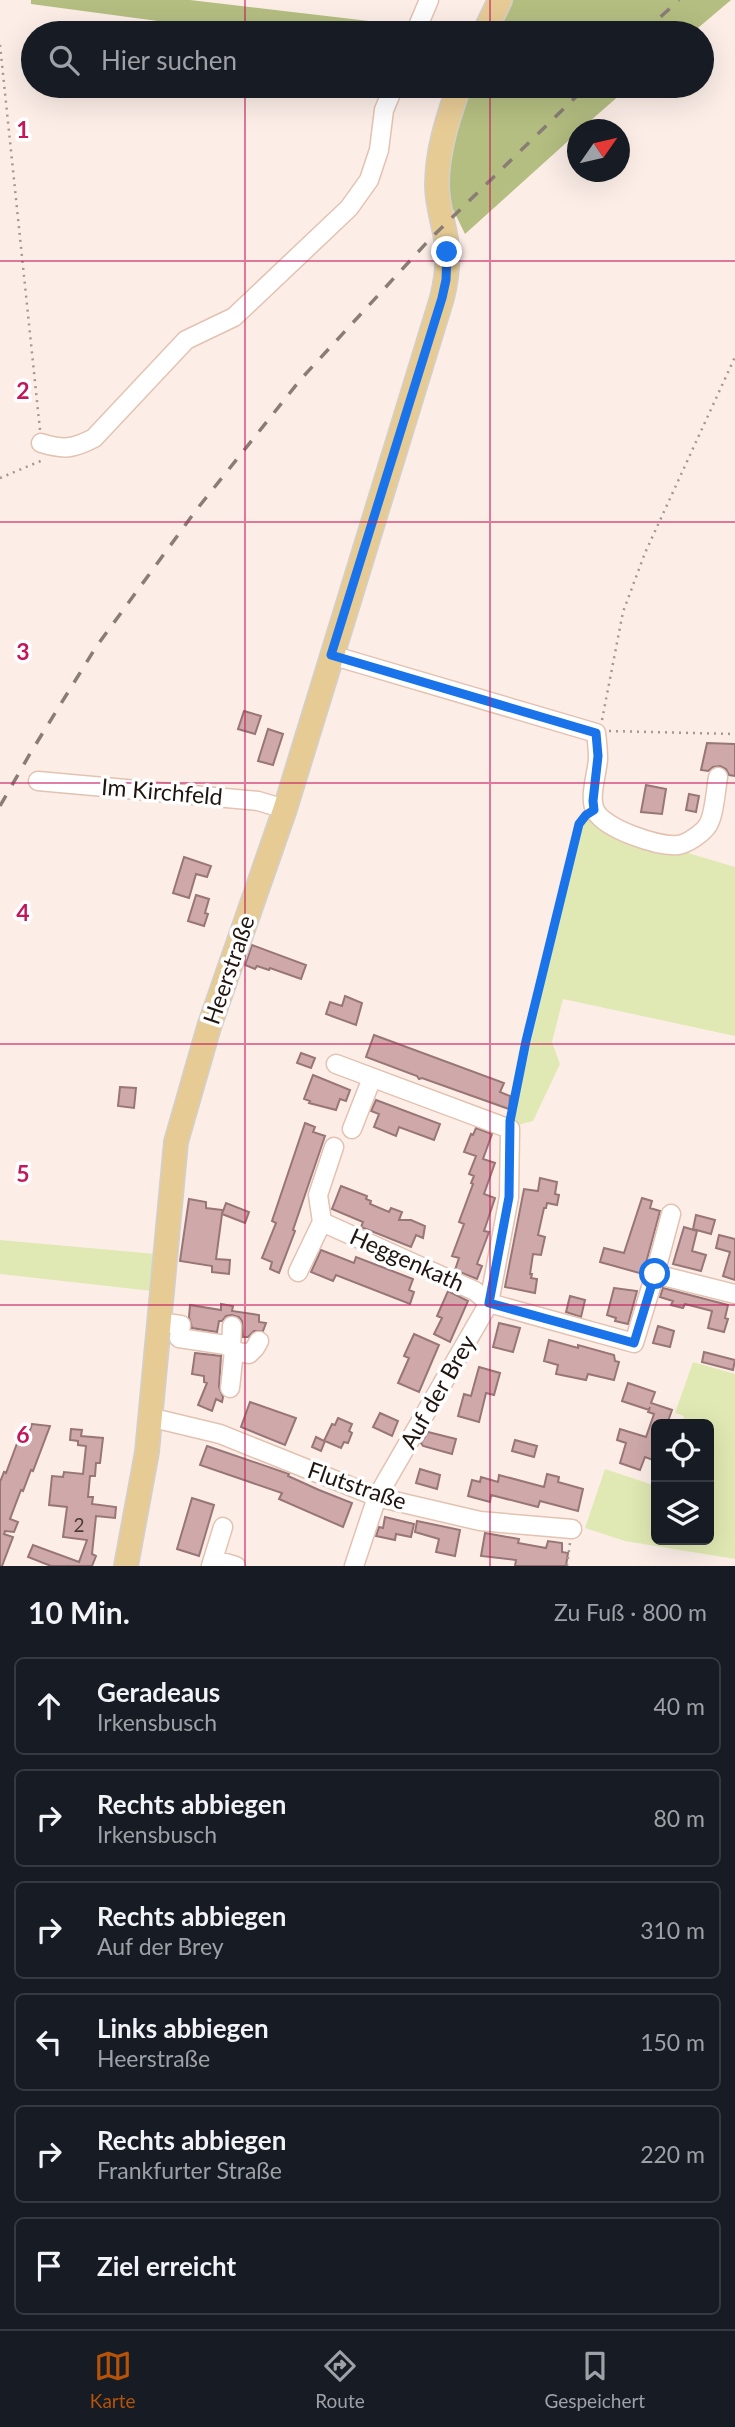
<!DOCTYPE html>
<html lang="de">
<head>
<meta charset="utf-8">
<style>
	:root { --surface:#171b24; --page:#20242c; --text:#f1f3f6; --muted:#9ea1a6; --line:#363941; --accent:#b45309 }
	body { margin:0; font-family:Lato,sans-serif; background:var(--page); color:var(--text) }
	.controls { position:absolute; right:21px; bottom:21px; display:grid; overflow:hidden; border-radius:10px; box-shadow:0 7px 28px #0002 }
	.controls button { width:63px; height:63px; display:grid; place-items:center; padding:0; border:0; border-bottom:2px solid var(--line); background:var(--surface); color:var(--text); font:35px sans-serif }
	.compass { position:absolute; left:567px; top:119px; width:63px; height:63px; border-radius:50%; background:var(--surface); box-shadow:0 7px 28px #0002; rotate:56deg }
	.stop { position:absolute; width:21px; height:21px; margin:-16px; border:5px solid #1a73e8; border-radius:50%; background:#fff }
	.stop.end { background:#1a73e8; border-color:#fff; box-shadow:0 2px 7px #0008 }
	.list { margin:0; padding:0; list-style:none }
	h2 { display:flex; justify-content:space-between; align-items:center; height:91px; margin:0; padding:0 28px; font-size:30px }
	h2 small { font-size:23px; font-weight:400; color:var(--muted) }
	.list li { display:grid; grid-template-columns:46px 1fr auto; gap:21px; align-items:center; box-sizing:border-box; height:98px; margin:0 14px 14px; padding:0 14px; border:2px solid var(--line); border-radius:10px }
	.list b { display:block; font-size:26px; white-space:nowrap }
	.list p { margin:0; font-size:23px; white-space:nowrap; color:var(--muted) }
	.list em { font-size:23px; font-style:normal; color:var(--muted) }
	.icon { flex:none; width:38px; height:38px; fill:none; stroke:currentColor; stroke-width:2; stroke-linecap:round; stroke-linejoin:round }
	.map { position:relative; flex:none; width:735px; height:1566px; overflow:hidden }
	.search { position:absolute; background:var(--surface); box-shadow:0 7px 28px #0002; left:21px; right:21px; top:21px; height:77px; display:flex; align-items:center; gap:18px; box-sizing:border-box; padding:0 24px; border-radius:38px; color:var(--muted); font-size:26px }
	.sheet { height:763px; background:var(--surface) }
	nav { display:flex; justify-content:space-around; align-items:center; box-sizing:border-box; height:98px; border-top:2px solid var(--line); background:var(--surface); font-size:19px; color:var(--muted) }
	nav a { display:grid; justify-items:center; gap:4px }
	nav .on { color:var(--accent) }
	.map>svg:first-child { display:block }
	.green { fill:#e0e9b3 }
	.forest { fill:#b4be81 }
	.building { fill:#cfa9aa; stroke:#987576; stroke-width:2 }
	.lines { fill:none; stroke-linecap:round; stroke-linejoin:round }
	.minor-casing { stroke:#e3c2b1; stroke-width:21 }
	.major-casing { stroke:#d2d0cf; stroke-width:26 }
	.path { stroke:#a49791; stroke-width:2.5; stroke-dasharray:2 5; stroke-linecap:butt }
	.minor { stroke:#fff; stroke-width:18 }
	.major { stroke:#e6cb95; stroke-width:23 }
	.rail { stroke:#897d76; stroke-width:3.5; stroke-dasharray:12 12; stroke-linecap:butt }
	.route { stroke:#1a73e8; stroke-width:9 }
	.grid { fill:none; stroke:#c2185b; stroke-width:2; stroke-opacity:0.55 }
	.labels { text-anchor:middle; stroke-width:7; stroke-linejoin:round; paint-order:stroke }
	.number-label { font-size:19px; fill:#4c3a36 }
	.street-label { font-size:23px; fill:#20150f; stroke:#fff }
	.grid-label { font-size:23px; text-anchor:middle; font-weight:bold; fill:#c2185b; stroke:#fff; stroke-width:7; stroke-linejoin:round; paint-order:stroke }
</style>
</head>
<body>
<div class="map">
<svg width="735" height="1566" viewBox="0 0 735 1566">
	<rect width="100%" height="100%" fill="#fceee7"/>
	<path class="green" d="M594 812 668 847 735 867V1036L563 999 552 1042 560 1064 533 1121 518 1125 513 1121 580 824Z
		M0 1240 156 1254 152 1291 0 1274Z
		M693 1362 735 1374V1559L625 1541 585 1528 605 1469 656 1486V1540H709V1424H682L684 1416 675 1413Z"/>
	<path class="forest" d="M31 0H190L403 25 399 33H247L31 4Z
		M504 0H731L692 33H488Z
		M464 86H630L581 129 578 130 577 133 465 234 444 191Z"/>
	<path class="building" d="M244 711 261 716 255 734 238 729Z
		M268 729 283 734 273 765 258 761Z
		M707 743 735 744V776L729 775 726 769 720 766 713 767 708 771 701 770Z
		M646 785 666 789 662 814 641 812Z
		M689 794 699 796 696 812 686 810Z
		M184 857 211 866 207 877 196 874 189 898 173 893Z
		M196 895 209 899 205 913 208 914 204 926 188 921Z
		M252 945 306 965 301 979 270 968 269 970 257 966 255 969 245 965Z
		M345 996 362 1003 356 1025 326 1014 330 1002 342 1006Z
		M374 1035 504 1083 500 1092 510 1096 509 1109 422 1078 419 1079 417 1076 366 1057Z
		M301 1053 315 1058 311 1068 297 1063Z
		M313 1075 350 1090 346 1101 340 1099 336 1110 309 1103 310 1101 304 1099Z
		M120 1087 136 1088 134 1108 118 1106Z
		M376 1100 440 1124 434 1140 399 1127 396 1136 374 1127 379 1114 371 1111Z
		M305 1123 315 1127 313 1132 325 1136 293 1230 295 1231 279 1273 270 1269 272 1262 262 1258 276 1223 272 1221Z
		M476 1128 492 1134 483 1159 495 1163 484 1194 495 1198 484 1231 489 1232 477 1264 482 1266 477 1279 455 1270 459 1258 452 1256 464 1224 459 1222 473 1184 471 1183 474 1176 469 1174 476 1156 464 1152 471 1134 473 1135Z
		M540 1178 557 1182 555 1194 559 1195 557 1205 547 1203 546 1208H544L538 1235 545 1237 541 1255 533 1254 530 1274H532L531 1278 537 1279 535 1293 505 1287 524 1189 538 1191Z
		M341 1186 367 1196 366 1199 371 1201 370 1204 389 1212 391 1208 402 1212 399 1220H411L425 1226 423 1238 416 1235 411 1247 361 1227 363 1222 332 1209Z
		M642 1198 652 1201 650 1208 660 1211 643 1274 600 1262 604 1248 624 1253Z
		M189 1199 206 1202V1208L223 1210 222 1214 226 1203 249 1212 245 1223 222 1214 216 1259 230 1260 229 1274 212 1272V1266L180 1261Z
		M696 1215 715 1220 711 1234 693 1229Z
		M684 1227 697 1231 692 1251 706 1255 701 1271 673 1264Z
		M719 1235 735 1239V1280L723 1276 730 1252 716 1248Z
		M321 1250 354 1263 356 1257 413 1279 409 1290 414 1292 410 1304 336 1275 333 1281 311 1272Z
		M614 1288 637 1291 628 1324 615 1321 616 1318 607 1315Z
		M663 1288 728 1305 725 1318 728 1319 724 1332 708 1328 712 1311 685 1304 683 1308 671 1305 673 1301 660 1297Z
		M448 1291 468 1301 450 1342 434 1334 442 1318 437 1316Z
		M570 1296 585 1300 581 1317 566 1312Z
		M221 1304 233 1306 232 1311 259 1315V1322L266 1323 263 1331H254L248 1337H243L242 1321 239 1317 232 1315 226 1316 222 1321H219L217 1332 192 1328 189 1317 190 1305 221 1310Z
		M499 1323 520 1328 513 1352 493 1347Z
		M658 1326 674 1331 670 1347 653 1343Z
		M414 1334 439 1345 419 1392 398 1383 409 1358 404 1356Z
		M549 1340 578 1348V1345L614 1355 615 1361 619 1362 614 1380 588 1374 586 1380 556 1374 558 1365 544 1361Z
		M704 1352 735 1360 733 1370 702 1362Z
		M195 1353 221 1356 219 1387 223 1397 222 1402 216 1399 212 1411 198 1405 207 1383 204 1382V1376L192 1374Z
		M479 1367 500 1373 494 1395 486 1393 479 1422 458 1416 464 1394 471 1396Z
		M628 1383 655 1392 651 1403 672 1410 667 1424H656V1461L645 1457 640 1470 620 1463 626 1443 617 1440 620 1429 646 1437 654 1414 648 1412 650 1407 649 1410 622 1401Z
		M250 1402 296 1418 285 1445 241 1427Z
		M380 1413 398 1421 392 1436 373 1427Z
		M338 1418 352 1424 349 1431 352 1433 348 1443 344 1442 341 1448 325 1441 321 1451 312 1447 316 1437 324 1441 332 1424 335 1425Z
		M32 1424 50 1426 33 1471 31 1470 23 1491 21 1490 10 1519 18 1522 14 1532 5 1531 4 1534 13 1537 2 1566H0V1482L4 1472 6 1473 22 1430 29 1433Z
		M71 1429 82 1430 81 1436 103 1438 100 1463H96L95 1476H90L88 1497H93L92 1504 116 1507 115 1518 96 1516 92 1554 96 1556 92 1566H51L28 1557 33 1545 79 1562 87 1540 63 1537 67 1507 49 1505 52 1476 63 1477 64 1472 83 1474 86 1446 78 1445V1441L70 1440Z
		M428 1432 456 1439 452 1454 423 1446 421 1443Z
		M515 1440 537 1446 534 1457 512 1451Z
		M207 1446 289 1474 288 1476 319 1490 352 1503 343 1527 279 1499 282 1493 200 1465Z
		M420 1469 440 1475 437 1489 416 1483Z
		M547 1474 559 1477 558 1482 583 1489 578 1511 540 1501 538 1507 491 1495 490 1502 468 1496 472 1480 480 1482 481 1477 498 1482 499 1475 544 1487Z
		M192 1498 214 1505 199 1556 177 1549Z
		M385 1517 414 1524 411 1537 396 1534 395 1540 376 1536 379 1527 383 1528Z
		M417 1521 460 1530 455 1556 436 1552 439 1539 415 1532Z
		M485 1533 519 1539 518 1543 546 1548 548 1541 562 1543V1552L568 1553 566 1566H515L516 1560 481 1556Z"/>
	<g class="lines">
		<defs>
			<path id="minor" d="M415 33 429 0
				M41 443C64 450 73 449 94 438L186 340 234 317 349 208 369 180 379 150 384 110 394 86
				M331 655 596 733C597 741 598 751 598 759 597 775 588 798 596 812 606 829 658 847 678 845 687 844 703 833 708 825 714 816 716 789 718 777
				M38 781 258 801 285 809
				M336 1064 510 1129 509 1197 489 1303 377 1497 354 1566
				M352 1129 372 1078
				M322 1222 475 1291 489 1303 634 1343 655 1274 735 1294
				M298 1272 322 1222 318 1195 334 1147
				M655 1274 671 1214
				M158 1322 181 1325 179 1338 226 1345 234 1351 230 1388
				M231 1349 232 1326
				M234 1351 249 1354 255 1348 259 1341
				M149 1417 220 1434 377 1497 480 1521 572 1529
				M213 1559 236 1566
				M211 1566 223 1527"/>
			<path id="major" d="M484 33 500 0
				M126 1566 147 1452 176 1142 209 1027 285 809 442 298C447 278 449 259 446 239 443 221 437 204 437 185 437 150 448 118 459 86"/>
		</defs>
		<use href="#minor" class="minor-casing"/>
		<use href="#major" class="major-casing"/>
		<path class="path" d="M0 45 40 430
			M0 478 43 460V458
			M602 720 623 612 645 553 735 357
			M609 731 735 734
			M512 1113 526 1041 579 824 583 818
			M567 1566 570 1543"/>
		<use href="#minor" class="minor"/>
		<use href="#major" class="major"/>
		<path class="rail" d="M643 33 679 0
			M0 806 31 752 96 647 197 509 301 379 430 239 587 86"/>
	</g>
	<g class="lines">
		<path class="route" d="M447 252 446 280 442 298 331 655 596 733 598 756 593 801 594 810 586 815 579 824 526 1041 510 1121 509 1197 489 1303 634 1343 655 1274"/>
	</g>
	<path class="grid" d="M245 0V33M490 0V33M245 86V1566M490 86V1566M0 261H735M0 522H735M0 783H735M0 1044H735M0 1305H735"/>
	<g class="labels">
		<g class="number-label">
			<text x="79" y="1532">2</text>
		</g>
		<g class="street-label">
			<text transform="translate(162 792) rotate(5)" y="8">Im Kirchfeld</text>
			<text transform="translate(229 970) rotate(-71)" y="8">Heerstraße</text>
			<text transform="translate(407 1260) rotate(24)" y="8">Heggenkath</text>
			<text transform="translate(438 1392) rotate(-60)" y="8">Auf der Brey</text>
			<text transform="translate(357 1486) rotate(19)" y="8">Flutstraße</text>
		</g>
	</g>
	<g class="grid-label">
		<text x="23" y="138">1</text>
		<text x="23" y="399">2</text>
		<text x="23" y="660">3</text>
		<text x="23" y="921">4</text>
		<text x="23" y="1182">5</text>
		<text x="23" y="1443">6</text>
	</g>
</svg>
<div class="controls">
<button><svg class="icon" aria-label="locate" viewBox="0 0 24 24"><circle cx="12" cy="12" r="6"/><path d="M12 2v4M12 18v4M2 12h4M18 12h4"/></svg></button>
<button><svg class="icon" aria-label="layers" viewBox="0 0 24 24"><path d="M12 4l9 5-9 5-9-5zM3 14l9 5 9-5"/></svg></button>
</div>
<svg class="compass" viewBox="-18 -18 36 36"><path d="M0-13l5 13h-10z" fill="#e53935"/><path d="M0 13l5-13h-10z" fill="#9ea1a6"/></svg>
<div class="stop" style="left:655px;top:1274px"></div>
<div class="stop end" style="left:447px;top:252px"></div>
<div class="search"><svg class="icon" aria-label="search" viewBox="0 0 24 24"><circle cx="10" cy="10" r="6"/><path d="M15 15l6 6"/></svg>Hier suchen</div>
</div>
<section class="sheet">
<h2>10 Min.<small>Zu Fuß · 800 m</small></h2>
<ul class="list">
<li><svg class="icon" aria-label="ahead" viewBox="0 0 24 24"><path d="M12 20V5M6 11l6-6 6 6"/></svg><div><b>Geradeaus</b><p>Irkensbusch</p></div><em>40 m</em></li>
<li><svg class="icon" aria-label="right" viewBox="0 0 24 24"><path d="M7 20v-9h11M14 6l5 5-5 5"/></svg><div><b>Rechts abbiegen</b><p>Irkensbusch</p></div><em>80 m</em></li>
<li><svg class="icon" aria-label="right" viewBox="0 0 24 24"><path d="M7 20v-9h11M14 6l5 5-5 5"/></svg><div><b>Rechts abbiegen</b><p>Auf der Brey</p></div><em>310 m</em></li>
<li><svg class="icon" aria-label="left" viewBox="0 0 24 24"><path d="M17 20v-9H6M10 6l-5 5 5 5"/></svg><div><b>Links abbiegen</b><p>Heerstraße</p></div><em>150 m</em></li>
<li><svg class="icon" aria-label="right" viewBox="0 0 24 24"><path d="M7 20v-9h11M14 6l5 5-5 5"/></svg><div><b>Rechts abbiegen</b><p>Frankfurter Straße</p></div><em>220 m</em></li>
<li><svg class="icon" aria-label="arrive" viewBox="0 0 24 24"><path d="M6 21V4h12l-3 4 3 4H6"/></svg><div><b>Ziel erreicht</b></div></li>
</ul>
</section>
<nav>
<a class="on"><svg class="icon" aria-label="map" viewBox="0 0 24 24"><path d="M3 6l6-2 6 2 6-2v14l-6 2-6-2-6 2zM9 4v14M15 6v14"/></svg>Karte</a>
<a><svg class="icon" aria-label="directions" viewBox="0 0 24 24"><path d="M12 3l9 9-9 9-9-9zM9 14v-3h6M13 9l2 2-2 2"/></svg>Route</a>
<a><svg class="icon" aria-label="saved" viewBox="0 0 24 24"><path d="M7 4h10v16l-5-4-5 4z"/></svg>Gespeichert</a>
</nav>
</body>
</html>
